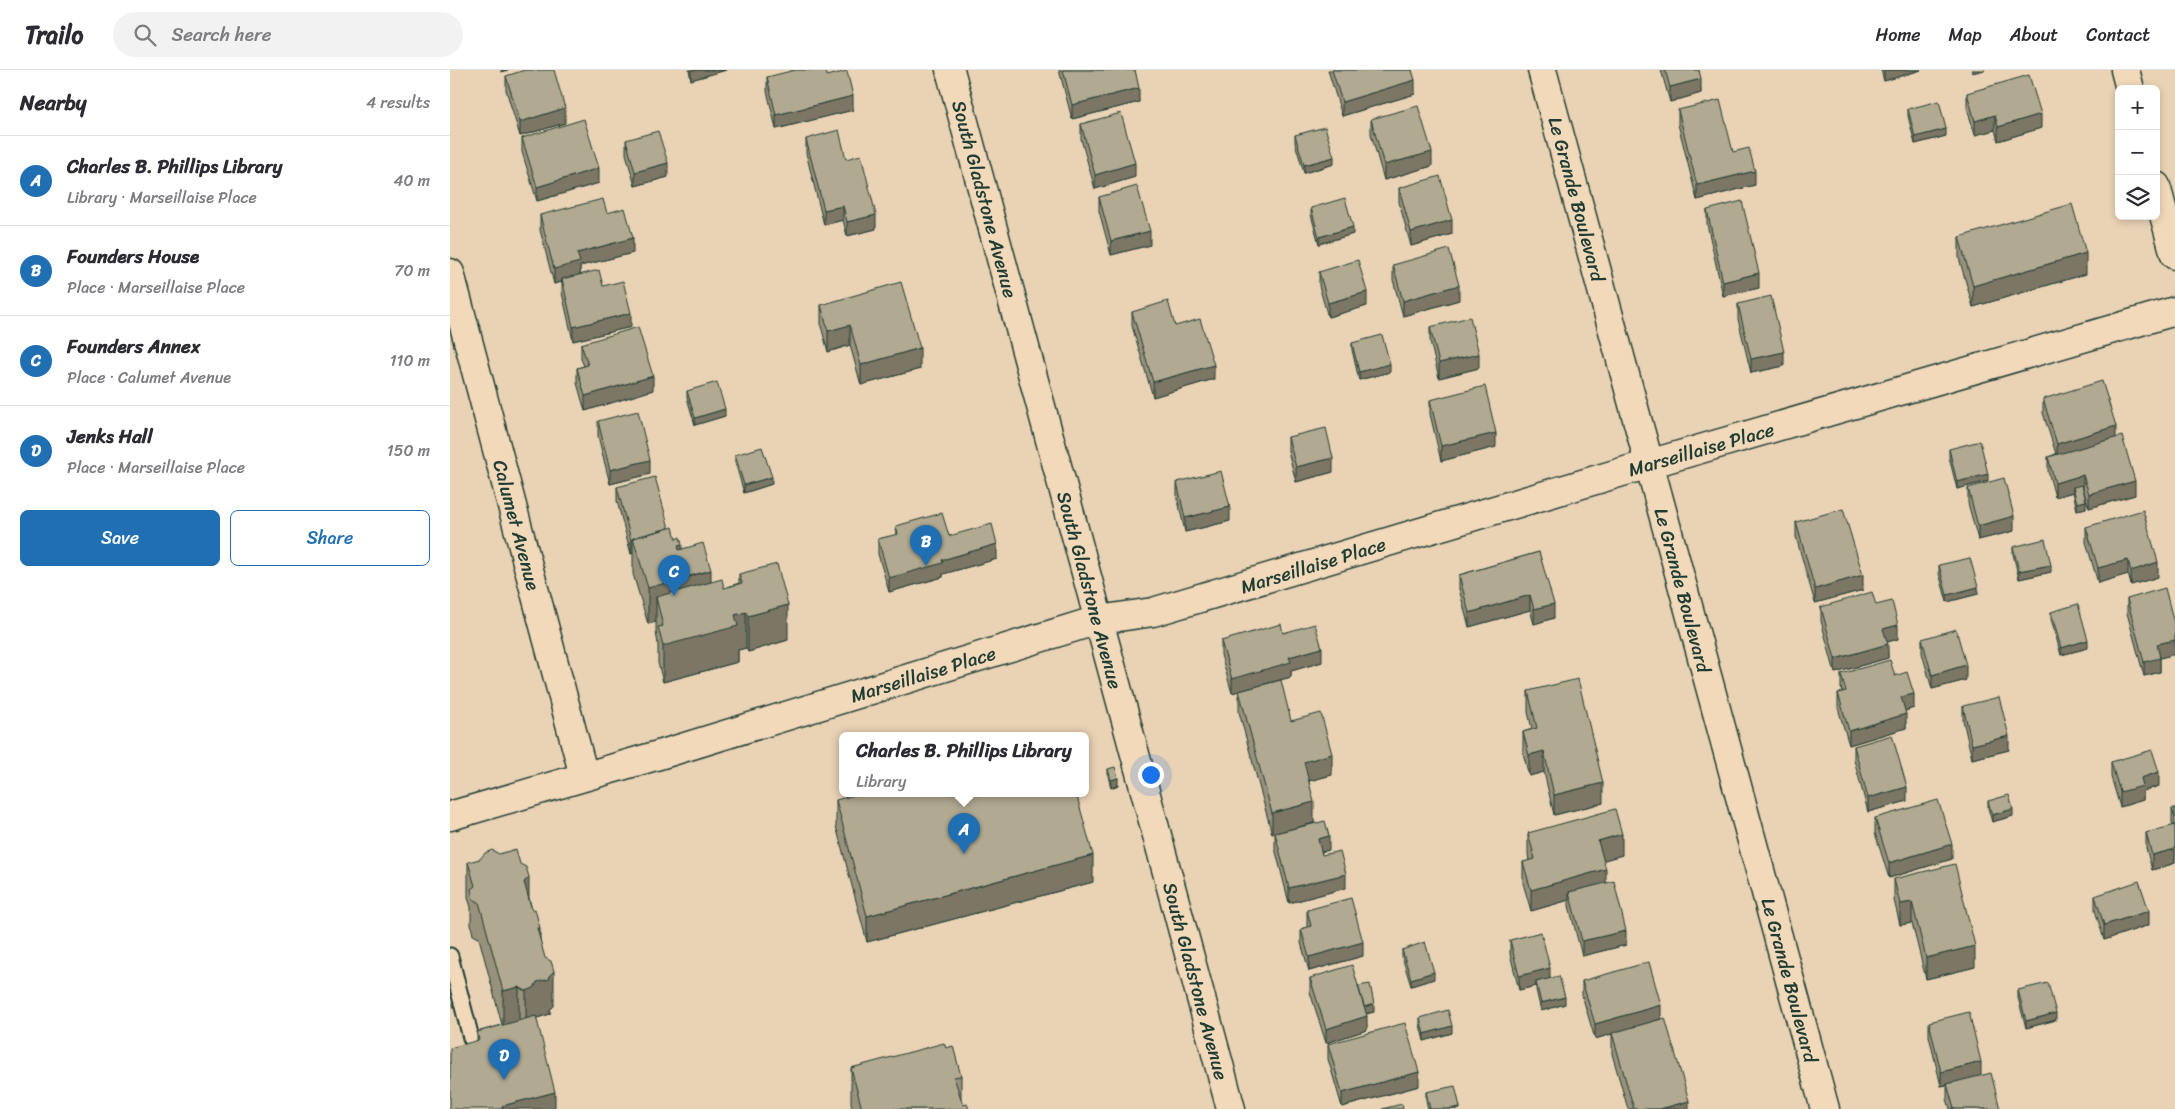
<!DOCTYPE html>
<html lang="en">
<head>
<meta charset="utf-8">
<style>
	:root { --surface:#fff; --page:#f2f2f3; --text:#2b2b33; --muted:#7c7c81; --line:#e1e1e2; --accent:#1f6fb2 }
	body { margin:0; font-family:Sriracha,sans-serif; background:var(--page); color:var(--text) }
	.controls { position:absolute; right:15px; top:15px; display:grid; overflow:hidden; border-radius:8px; box-shadow:0 2px 8px #0003 }
	.controls button { width:45px; height:45px; display:grid; place-items:center; padding:0; border:0; border-bottom:1px solid var(--line); background:var(--surface); color:var(--text); font:25px sans-serif }
	.you { position:absolute; left:700px; top:704px; width:18px; height:18px; margin:-12px; border:4px solid #fff; border-radius:50%; background:#1a73e8; box-shadow:0 0 0 8px #1a73e833 }
	.badge { display:grid; place-items:center; width:32px; height:32px; border-radius:50%; background:var(--accent); color:#fff; font-size:16px; font-weight:700 }
	.pin { position:absolute; translate:-50% -41px; filter:drop-shadow(0 1px 2px #0008) }
	.pin::after { content:''; position:absolute; top:26px; width:18px; height:15px; background:inherit; clip-path:polygon(0 0,100% 0,50% 100%) }
	.popup { position:absolute; left:389px; top:662px; width:250px; height:65px; box-sizing:border-box; display:grid; place-content:center; border-radius:8px; background:var(--surface); filter:drop-shadow(0 1px 4px #0005); font-size:16px; white-space:nowrap; color:var(--muted) }
	.popup b { font-size:19px; color:var(--text) }
	.popup::after { content:''; position:absolute; left:50%; top:100%; margin-left:-10px; border:10px solid transparent; border-top-color:var(--surface) }
	.list { margin:0; padding:0; list-style:none }
	h2 { display:flex; justify-content:space-between; align-items:center; height:65px; margin:0; padding:0 20px; font-size:21px }
	h2 small { font-size:16px; font-weight:400; color:var(--muted) }
	.list li { display:grid; grid-template-columns:32px 1fr auto; gap:15px; align-items:center; box-sizing:border-box; height:90px; padding:0 20px; border-top:1px solid var(--line) }
	.list b { display:block; font-size:19px; white-space:nowrap }
	.list p { margin:0; font-size:16px; white-space:nowrap; color:var(--muted) }
	.list em { font-size:16px; font-style:normal; color:var(--muted) }
	.actions { display:flex; gap:10px; padding:15px 20px }
	.actions a { flex:1; padding:11px 0; border:1px solid var(--accent); border-radius:8px; text-align:center; font-size:18px; color:var(--accent) }
	.actions .main { background:var(--accent); color:#fff }
	.icon { flex:none; width:28px; height:28px; fill:none; stroke:currentColor; stroke-width:2; stroke-linecap:round; stroke-linejoin:round }
	.map { position:relative; flex:none; width:1725px; height:1039px; overflow:hidden }
	header { display:flex; align-items:center; gap:30px; box-sizing:border-box; height:70px; padding:0 25px; background:var(--surface); border-bottom:1px solid var(--line) }
	header strong { font-size:24px }
	nav { display:flex; gap:28px; margin-inline-start:auto; font-size:18px }
	.search { width:350px; height:45px; background:var(--page); display:flex; align-items:center; gap:12px; box-sizing:border-box; padding:0 18px; border-radius:28px; color:var(--muted); font-size:19px }
	main { display:flex }
	aside { flex:1; background:var(--surface) }
	.map>svg:first-child { display:block }
	.lines { fill:none; stroke-linecap:round; stroke-linejoin:round }
	.lane-casing { stroke:#1f3d34; stroke-width:19 }
	.street-casing { stroke:#1f3d34; stroke-width:31 }
	.lane { stroke:#f2d9ba; stroke-width:15 }
	.street { stroke:#f2d9ba; stroke-width:28 }
	.wall { fill:#98917c; stroke:#1f3d34 }
	.shaded-wall { fill:#7c7665; stroke:#1f3d34 }
	.building { fill:#b1a990; stroke:#1f3d34 }
	.labels { text-anchor:middle; stroke-width:4; stroke-linejoin:round; paint-order:stroke }
	.street-label { font-size:19px; fill:#1f3d34; stroke:#f2d9ba }
</style>
</head>
<body>
<header>
<strong>Trailo</strong>
<div class="search"><svg class="icon" aria-label="search" viewBox="0 0 24 24"><circle cx="10" cy="10" r="6"/><path d="M15 15l6 6"/></svg>Search here</div>
<nav><a>Home</a><a>Map</a><a>About</a><a>Contact</a></nav>
</header>
<main>
<aside>
<h2>Nearby<small>4 results</small></h2>
<ul class="list">
<li><span class="badge">A</span><div><b>Charles B. Phillips Library</b><p>Library · Marseillaise Place</p></div><em>40 m</em></li>
<li><span class="badge">B</span><div><b>Founders House</b><p>Place · Marseillaise Place</p></div><em>70 m</em></li>
<li><span class="badge">C</span><div><b>Founders Annex</b><p>Place · Calumet Avenue</p></div><em>110 m</em></li>
<li><span class="badge">D</span><div><b>Jenks Hall</b><p>Place · Marseillaise Place</p></div><em>150 m</em></li>
</ul>
<div class="actions"><a class="main">Save</a><a>Share</a></div>
</aside>
<div class="map">
<svg width="1725" height="1039" viewBox="0 0 1725 1039">
	<rect width="100%" height="100%" fill="#ead3b5"/>
	<filter id="ink" filterUnits="userSpaceOnUse"><feTurbulence type="fractalNoise" baseFrequency=".02" numOctaves="2"/><feDisplacementMap in="SourceGraphic" scale="10" xChannelSelector="R" yChannelSelector="G"/><feConvolveMatrix kernelMatrix="1 2 1 2 8 2 1 2 1" color-interpolation-filters="sRGB"/></filter>
	<g filter="url(#ink)">
		<g class="lines">
			<defs>
				<path id="lane" d="M0 886 21 968"/>
				<path id="street" d="M500 0 781 1039
					M1092 0 1375 1039
					M1675 0 1680 19
					M1706 116 1725 185
					M0 203 134 706
					M0 746 219 682 648 550 703 542 1199 394 1725 241"/>
			</defs>
			<use href="#lane" class="lane-casing"/>
			<use href="#street" class="street-casing"/>
			<use href="#lane" class="lane"/>
			<use href="#street" class="street"/>
		</g>
		<path class="wall" d="M239 0H276L241 10Z
			M609 0H685L689 32 622 49Z
			M878 0H962L965 24 892 46Z
			M1211 0H1249L1251 23 1220 32Z
			M1431 0H1471L1434 11Z
			M56 6 115 53 70 66 56 20Z
			M377 6 403 40 326 59 317 21V7Z
			M1517 23 1591 58 1548 71 1545 60 1525 65 1517 38Z
			M1458 39 1496 66 1465 74 1458 46Z
			M1228 40 1283 82 1305 115 1247 130 1228 54Z
			M921 49 982 96 934 110 921 64Z
			M631 54 685 107 645 119 631 69Z
			M845 65 884 94 854 103 845 73Z
			M72 68 149 113 87 131 72 82Z
			M356 69 426 159 397 166 393 150 374 155 356 83Z
			M176 70 218 107 185 116 176 84Z
			M949 118 1002 164 961 176 949 132Z
			M649 127 700 175 661 185 649 141Z
			M861 138 903 164 869 174 861 145Z
			M1257 140 1309 218 1273 226 1257 154Z
			M157 143 183 183 130 196V205L153 216 181 257 123 271 112 223V212L104 214 90 160V145Z
			M1509 167 1636 204 1523 237 1509 188Z
			M943 195 1009 230 953 246 943 210Z
			M869 202 917 236 878 247 869 216Z
			M1288 234 1334 296 1301 303 1288 249Z
			M371 235 470 299 411 315 400 275 378 282 371 256Z
			M682 242 725 256 764 309 703 327 682 256Z
			M980 257 1029 298 989 308 980 271Z
			M902 273 940 302 909 310 902 280Z
			M131 274 203 320 135 341 127 313V298L134 296 131 289Z
			M237 321 275 346 245 355 237 328Z
			M1593 329 1666 367 1685 425 1639 438 1633 419 1636 438 1627 440 1623 422 1605 427 1598 401V387L1606 384 1593 343Z
			M980 330 1046 377 991 391 980 344Z
			M148 351 200 404 160 414 148 366Z
			M838 367 883 402 846 412 838 381Z
			M1499 379 1538 411 1507 419 1499 387Z
			M285 385 322 414 294 423 285 392Z
			M727 412 780 451 735 462 727 426Z
			M167 417 219 458 232 480 261 512 274 518 289 513V504L338 570 298 582 296 578 288 580V592L213 612 208 593V574L206 562V552L198 554 183 504V483L181 484 167 431Z
			M1518 418 1564 461 1528 470 1518 433Z
			M1346 452 1413 520 1365 533 1346 467Z
			M446 456 499 466 547 489 493 504V507L439 522 428 484V469L446 465Z
			M1636 457 1708 507 1681 515 1678 504 1648 513 1636 472Z
			M1563 477 1601 502 1569 509 1563 484Z
			M1089 482 1104 548 1084 554 1080 540 1019 557 1009 519V505Z
			M1489 495 1528 524 1497 532 1489 503Z
			M1677 529 1725 557V584L1710 588V602L1694 606 1677 543Z
			M1426 535 1448 569 1437 572 1438 588 1385 603 1371 551V537Z
			M1601 542 1638 578 1611 585 1601 549Z
			M833 563 872 592 841 601V607L796 619 841 651 882 705 859 711 864 753 822 764 789 642V621L782 623 771 585V571Z
			M1472 569 1516 610 1482 619 1472 583Z
			M1391 604 1445 606 1464 638 1455 641 1456 658 1399 675 1388 638V623L1392 622 1391 618Z
			M1078 621 1153 733 1104 745 1094 702 1079 706 1073 683V662L1082 659 1078 642Z
			M1513 636 1559 680 1522 689 1513 650Z
			M1404 676 1457 731 1418 742 1404 690Z
			M1661 692 1709 716 1693 721V730L1670 737 1661 707Z
			M658 699 668 715 661 718 658 706Z
			M386 730 643 812 417 872 386 756Z
			M1538 731 1563 746 1542 752 1538 738Z
			M1725 738V793L1702 800 1696 778V763L1723 756 1722 753V739Z
			M1425 748 1502 789 1439 808 1425 763Z
			M825 763 879 780 871 782 872 785 896 818 839 833 825 778Z
			M1078 763 1172 785 1153 790 1156 813 1176 875 1132 886 1119 836V830L1081 841 1073 813V792L1079 791 1078 784Z
			M18 792 79 828 90 870 104 936 100 940V944L87 948 86 949 105 1039 27 971V962L52 955 29 868 23 865 21 855V837L18 828Z
			M1444 809 1525 897 1476 909 1462 853 1450 855 1444 830Z
			M1645 826 1699 855 1654 870 1645 840Z
			M857 840 913 886 859 901 851 873V859L857 857Z
			M1060 870 1100 908 1115 934 1091 941 1086 920V916L1069 920 1060 884Z
			M952 880 984 909 961 916 952 887Z
			M860 908 908 917 924 942 916 944 917 960 876 973 860 922Z
			M1132 911 1211 949 1239 1039H1178L1162 984V964L1145 969 1132 925Z
			M1568 920 1606 950 1576 958 1568 928Z
			M970 948 1002 963 974 971 970 955Z
			M1479 952 1531 1005 1550 1039H1500L1497 1029V1015L1491 1016 1479 966Z
			M878 974 969 1016 892 1037 878 989Z
			M496 978 511 1006V1029L513 1035 519 1039H402L401 1034V998Z
			M976 1022 1010 1039H978L976 1030Z"/>
		<path class="shaded-wall" d="M51 0H58L51 2Z
			M241 0H276L241 10Z
			M1434 0H1471L1434 11Z
			M1522 0H1535L1522 3Z
			M1251 9V23L1220 32V17Z
			M965 10V24L892 46V32Z
			M689 18V32L622 49V35Z
			M403 26V40L326 59V45Z
			M115 38V53L70 66V52Z
			M1591 44V58L1548 71V57Z
			M1545 45V60L1525 65V51Z
			M1496 59V66L1465 74V67Z
			M982 82V96L934 110V95Z
			M884 87V94L854 103V95Z
			M218 93V107L185 116V102Z
			M685 93V107L645 119V105Z
			M149 98V113L87 131V117Z
			M1305 101V115L1247 130V115Z
			M393 136V150L374 155V140Z
			M426 145V159L397 166V152Z
			M1002 150V164L961 176V162Z
			M903 157V164L869 174V167Z
			M700 161V175L661 185V171Z
			M183 168V183L130 196V207L112 209V212L104 214V199L127 183Z
			M1636 183V204L1523 237V216Z
			M1309 203V218L1273 226V212Z
			M1009 215V230L953 246V231Z
			M917 222V236L878 247V233Z
			M181 243V257L123 271V257Z
			M400 255V275L378 282V261Z
			M470 278V299L411 315V295Z
			M1334 282V296L1301 303V289Z
			M1029 284V298L989 308V293Z
			M940 294V302L909 310V302Z
			M764 295V309L703 327V312Z
			M203 306V320L135 341V326Z
			M275 339V346L245 355V348Z
			M1666 356V370L1607 389V374Z
			M1046 363V377L991 391V376Z
			M883 388V402L846 412V397Z
			M200 390V404L160 414V400Z
			M1538 404V411L1507 419V412Z
			M1633 405V419L1623 417V422L1605 427V413Z
			M322 407V414L294 423V415Z
			M1685 411V425L1639 438V424Z
			M1636 431V438L1627 440V433Z
			M780 437V451L735 462V448Z
			M1564 446V461L1528 470V456Z
			M183 469V483L181 484V470Z
			M547 474V489L493 504V507L439 522V508L492 490Z
			M232 475V509L261 500V536L206 527V552L198 554V518L228 476Z
			M1678 490V504L1648 513V498Z
			M1708 492V507L1681 515V501Z
			M1601 495V502L1569 509V501Z
			M1413 505V520L1365 533V519Z
			M1528 517V524L1497 532V525Z
			M1080 525V540L1019 557V543Z
			M1104 534V548L1084 554V539Z
			M338 535V570L298 582V546Z
			M296 542V578L288 580V592L213 612V576L285 545Z
			M1448 555V569L1433 573V559Z
			M1638 570V578L1611 585V578Z
			M1725 570V584L1710 588V602L1694 606V592L1707 574Z
			M1438 574V588L1385 603V589Z
			M872 578V592L841 601V607L782 623V609L839 587Z
			M1516 595V610L1482 619V605Z
			M1464 624V638L1451 642V627Z
			M1456 644V658L1399 675V661Z
			M1559 666V680L1522 689V675Z
			M1094 681V702L1079 706V685Z
			M882 684V705L854 712V692Z
			M1709 702V716L1693 721V730L1670 737V722L1691 708Z
			M668 708V715L661 718V710Z
			M1153 713V733L1104 745V725Z
			M1457 717V731L1418 742V728Z
			M864 732V753L822 764V743Z
			M1563 739V746L1542 752V745Z
			M1172 764V785L1148 792V771Z
			M879 766V780L868 783V769Z
			M1502 774V789L1439 808V793Z
			M1725 779V793L1702 800V785Z
			M643 785V812L417 872V846Z
			M1156 799V820L1119 822V830L1081 841V820Z
			M896 804V818L839 833V818Z
			M79 807V843L74 812Z
			M1462 832V853L1450 855V834Z
			M1699 841V855L1654 870V855Z
			M87 858H90V893Z
			M1176 861V875L1132 886V871Z
			M913 872V886L859 901V887Z
			M1525 876V897L1476 909V888Z
			M1100 898V912H1086V916L1069 920V906Z
			M104 901V936L100 940V944L87 948 84 954 76 957V921L87 912 99 906Z
			M984 902V909L961 916V909Z
			M69 917V953L53 957V921Z
			M1115 927V934L1091 941V933Z
			M924 934V942L913 944V937Z
			M1211 935V949L1145 969V954Z
			M1606 943V950L1576 958V951Z
			M917 946V960L876 973V959Z
			M1002 956V963L974 971V964Z
			M1531 992V1006L1491 1016V1002Z
			M969 1002V1016L892 1037V1023Z
			M105 1022V1039H52V1036Z
			M1239 1031V1039H1210Z
			M1010 1037V1039H999Z"/>
		<path class="building" d="M75 0H104L115 38 70 52 56 6Z
			M345 0H376L377 6 397 1 403 26 326 45 317 7Z
			M613 0H685L689 18 622 35Z
			M882 0H962L965 10 892 32Z
			M1215 0H1249L1251 9 1220 17Z
			M1579 5 1591 44 1548 57 1545 45 1525 51 1517 23Z
			M1270 30 1283 82 1299 78 1305 101 1247 115 1228 40Z
			M1489 31 1496 59 1465 67 1458 39Z
			M968 36 982 82 934 95 921 49Z
			M671 43 685 93 645 105 631 54Z
			M134 49 149 98 87 117 72 68Z
			M875 57 884 87 854 95 845 65Z
			M389 60 396 89 411 85 426 145 397 152 393 136 374 140 356 69Z
			M208 61 218 93 185 102 176 70Z
			M990 106 1002 150 961 162 949 118Z
			M687 116 700 161 661 171 649 127Z
			M895 128 903 157 869 167 861 138Z
			M153 129 157 143 175 138 183 168 127 183 130 192 104 199 90 145Z
			M1292 131 1309 203 1273 212 1257 140Z
			M1622 134 1636 183 1523 216 1509 167Z
			M999 179 1009 215 953 231 943 195Z
			M908 190 917 222 878 233 869 202Z
			M149 200 153 216 173 211 181 243 123 257 112 209Z
			M451 212 470 278 411 295 400 255 378 261 371 235Z
			M1321 226 1334 282 1301 289 1288 234Z
			M718 231 725 256 750 249 764 295 703 312 682 242Z
			M1020 247 1029 284 989 293 980 257Z
			M188 257 203 306 135 326 127 298 138 295 131 274Z
			M932 265 940 294 909 302 902 273Z
			M1652 311 1666 356 1607 374 1593 329Z
			M267 312 275 339 245 348 237 321Z
			M1035 316 1046 363 991 376 980 330Z
			M188 341 200 390 160 400 148 351Z
			M876 358 883 388 846 397 838 367Z
			M1672 366 1685 411 1639 424 1633 405 1605 413 1598 387Z
			M1530 371 1538 404 1507 412 1499 379Z
			M312 377 322 407 294 415 285 385Z
			M771 401 780 437 735 448 727 412Z
			M205 407 219 458 183 468V469L181 470 167 417Z
			M1554 408 1564 446 1528 456 1518 418Z
			M1632 415 1636 431 1627 433 1623 417Z
			M1393 439 1413 505 1365 519 1346 452Z
			M1693 440 1708 492 1681 501 1678 490 1648 498 1636 457Z
			M492 443 499 466 542 454 547 474 492 490 493 493 439 508 428 469 448 464 446 456Z
			M223 457 226 469 230 467 232 475 228 476 229 480 253 473 261 500 198 518 183 468Z
			M1595 469 1601 495 1569 501 1563 477Z
			M1089 482 1104 534 1084 539 1080 525 1019 543 1009 505Z
			M1520 488 1528 517 1497 525 1489 495Z
			M327 494 338 535 298 546 296 542 285 545 288 556 213 576 208 557 213 556 206 527 272 509 274 518 292 513 289 504Z
			M1715 518 1725 557V570L1707 574 1710 588 1694 592 1677 529Z
			M1422 522 1426 535 1442 531 1448 555 1433 559 1438 574 1385 589 1371 537Z
			M1628 534 1638 570 1611 578 1601 542Z
			M831 554 833 563 865 554 872 578 839 587 841 592 782 609 771 571Z
			M1506 559 1516 595 1482 605 1472 569Z
			M1440 590 1445 606 1457 602 1464 624 1451 627 1456 644 1399 661 1388 623 1396 621 1391 604Z
			M1128 609 1153 713 1104 725 1094 681 1079 685 1073 662 1087 658 1078 621Z
			M831 610 841 651 871 643 882 684 854 692 864 732 822 743 789 621Z
			M1549 627 1559 666 1522 675 1513 636Z
			M1442 665 1457 717 1418 728 1404 676Z
			M1702 680 1709 702 1691 708 1693 716 1670 722 1661 692Z
			M665 697 668 708 661 710 658 699Z
			M412 723H626L643 785 417 846 386 730Z
			M1559 725 1563 739 1542 745 1538 731Z
			M1488 730 1502 774 1439 793 1425 748Z
			M1725 738V748L1722 739Z
			M1165 739 1172 764 1148 771 1156 799 1081 820 1073 792 1085 789 1078 763Z
			M875 751 879 766 868 769 872 785 890 781 896 804 839 818 825 763Z
			M1725 755V779L1702 785 1696 763Z
			M66 779 70 794 76 797 79 807 74 812 82 840 85 839 90 858H87L95 888 101 891 104 901 99 906 100 909 87 912 84 918 76 921 69 917 53 921 29 832 23 829 21 819 25 816 18 792 30 789 35 783 42 780 49 784Z
			M1505 794 1525 876 1476 888 1462 832 1450 834 1444 809Z
			M1164 811 1176 861 1132 871 1119 822Z
			M1689 811 1699 841 1654 855 1645 826Z
			M901 828 913 872 859 887 851 859 861 856 857 840Z
			M1091 862 1100 898 1069 906 1060 870Z
			M975 872 984 902 961 909 952 880Z
			M1199 892 1211 935 1145 954 1132 911Z
			M902 895 917 946 876 959 860 908Z
			M1109 906 1115 927 1091 933 1086 912Z
			M1598 913 1606 943 1576 951 1568 920Z
			M920 914 924 934 914 937 908 916Z
			M998 940 1002 956 974 964 970 948Z
			M1519 942 1531 992 1491 1002 1479 952Z
			M86 946 105 1022 52 1036V1039H0V978L29 970 27 962Z
			M1215 948 1239 1031 1210 1039H1184L1162 963Z
			M955 953 969 1002 892 1023 878 974Z
			M494 973 496 978 503 976 511 1006 504 1007 513 1035 517 1034 519 1039H412L401 998Z
			M1541 1003 1550 1039H1504L1497 1014Z
			M1005 1016 1010 1037 999 1039H980L976 1022Z
			M952 1034 953 1039H932Z"/>
	</g>
	<g class="labels">
		<g class="street-label">
			<text transform="translate(535 129) rotate(75)" y="7">South Gladstone Avenue</text>
			<text transform="translate(1127 129) rotate(75)" y="7">Le Grande Boulevard</text>
			<text transform="translate(1251 379) rotate(-16)" y="7">Marseillaise Place</text>
			<text transform="translate(67 455) rotate(75)" y="7">Calumet Avenue</text>
			<text transform="translate(863 495) rotate(-17)" y="7">Marseillaise Place</text>
			<text transform="translate(640 520) rotate(75)" y="7">South Gladstone Avenue</text>
			<text transform="translate(1233 520) rotate(75)" y="7">Le Grande Boulevard</text>
			<text transform="translate(473 604) rotate(-17)" y="7">Marseillaise Place</text>
			<text transform="translate(1340 910) rotate(75)" y="7">Le Grande Boulevard</text>
			<text transform="translate(746 911) rotate(75)" y="7">South Gladstone Avenue</text>
		</g>
	</g>
</svg>
<div class="controls">
<button>+</button>
<button>−</button>
<button><svg class="icon" aria-label="layers" viewBox="0 0 24 24"><path d="M12 4l9 5-9 5-9-5zM3 14l9 5 9-5"/></svg></button>
</div>
<div class="you"></div>
<div class="pin badge" style="left:514px;top:784px">A</div>
<div class="popup"><b>Charles B. Phillips Library</b>Library</div>
<div class="pin badge" style="left:476px;top:496px">B</div>
<div class="pin badge" style="left:224px;top:526px">C</div>
<div class="pin badge" style="left:54px;top:1010px">D</div>
</div>
</main>
</body>
</html>
